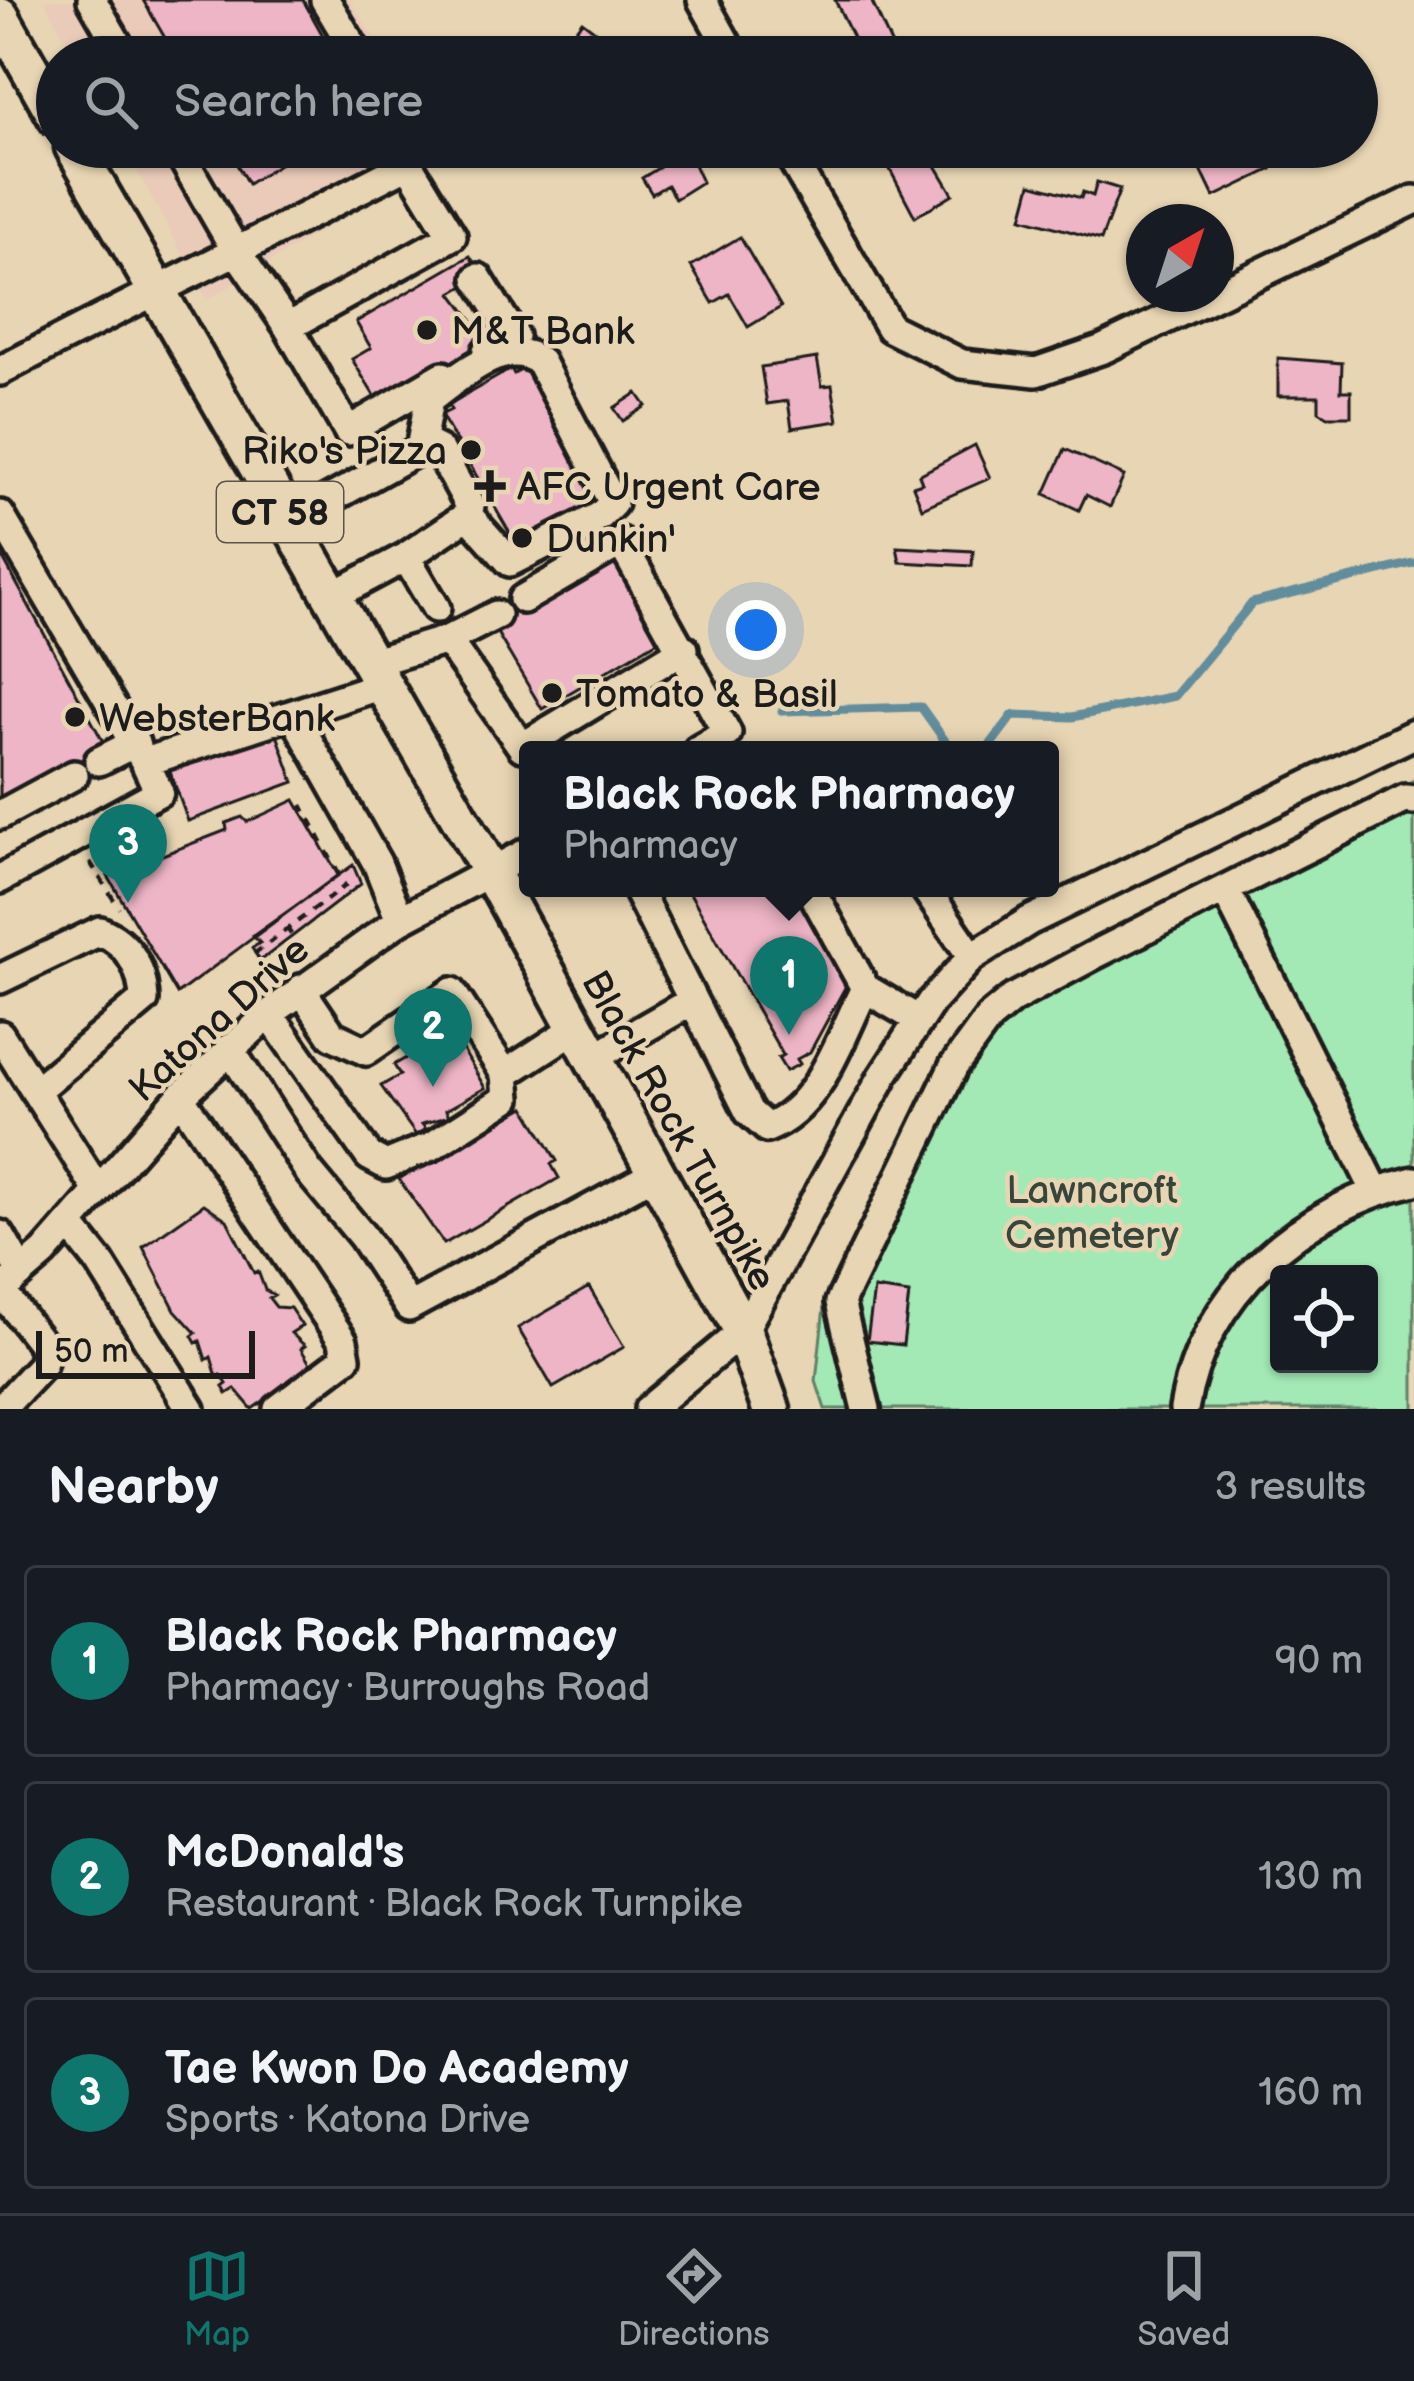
<!DOCTYPE html>
<html lang="en">
<head>
<meta charset="utf-8">
<style>
	:root { --surface:#171b24; --page:#242831; --text:#f1f3f6; --muted:#9ea1a6; --line:#363941; --accent:#0f766e }
	body { margin:0; font-family:"Balsamiq Sans",sans-serif; background:var(--page); color:var(--text) }
	.controls { position:absolute; right:36px; bottom:36px; display:grid; overflow:hidden; border-radius:12px; box-shadow:0 3px 9px #0004 }
	.controls button { width:108px; height:108px; display:grid; place-items:center; padding:0; border:0; border-bottom:3px solid var(--line); background:var(--surface); color:var(--text); font:60px sans-serif }
	.compass { position:absolute; left:1126px; top:204px; width:108px; height:108px; border-radius:50%; background:var(--surface); box-shadow:0 3px 9px #0004; rotate:39deg }
	.scale { position:absolute; left:36px; bottom:30px; width:219px; box-sizing:border-box; padding-left:12px; border:6px solid #1c1c1c; border-top:0; font-size:33px; line-height:42px; white-space:nowrap; color:#1c1c1c; -webkit-text-stroke:9px #e8d5b3; paint-order:stroke }
	.you { position:absolute; left:756px; top:630px; width:42px; height:42px; margin:-30px; border:9px solid #fff; border-radius:50%; background:#1a73e8; box-shadow:0 0 0 18px #1a73e833 }
	.badge { display:grid; place-items:center; width:78px; height:78px; border-radius:50%; background:var(--accent); color:#fff; font-size:39px; font-weight:700 }
	.pin { position:absolute; translate:-50% -99px; filter:drop-shadow(0 3px 6px #0008) }
	.pin::after { content:''; position:absolute; top:63px; width:42px; height:36px; background:inherit; clip-path:polygon(0 0,100% 0,50% 100%) }
	.popup { position:absolute; left:519px; top:741px; width:540px; height:156px; box-sizing:border-box; display:grid; place-content:center; border-radius:12px; background:var(--surface); filter:drop-shadow(0 3px 9px #0005); font-size:39px; white-space:nowrap; color:var(--muted) }
	.popup b { font-size:45px; color:var(--text) }
	.popup::after { content:''; position:absolute; left:50%; top:100%; margin-left:-24px; border:24px solid transparent; border-top-color:var(--surface) }
	.list { margin:0; padding:0; list-style:none }
	h2 { display:flex; justify-content:space-between; align-items:center; height:156px; margin:0; padding:0 48px; font-size:51px }
	h2 small { font-size:39px; font-weight:400; color:var(--muted) }
	.list li { display:grid; grid-template-columns:78px 1fr auto; gap:36px; align-items:center; box-sizing:border-box; height:192px; margin:0 24px 24px; padding:0 24px; border:3px solid var(--line); border-radius:12px }
	.list b { display:block; font-size:45px; white-space:nowrap }
	.list p { margin:0; font-size:39px; white-space:nowrap; color:var(--muted) }
	.list em { font-size:39px; font-style:normal; color:var(--muted) }
	.icon { flex:none; width:66px; height:66px; fill:none; stroke:currentColor; stroke-width:2; stroke-linecap:round; stroke-linejoin:round }
	.map { position:relative; flex:none; width:1414px; height:1409px; overflow:hidden }
	.search { position:absolute; background:var(--surface); box-shadow:0 3px 9px #0004; left:36px; right:36px; top:36px; height:132px; display:flex; align-items:center; gap:30px; box-sizing:border-box; padding:0 42px; border-radius:66px; color:var(--muted); font-size:45px }
	.sheet { height:804px; background:var(--surface) }
	nav { display:flex; justify-content:space-around; align-items:center; box-sizing:border-box; height:168px; border-top:3px solid var(--line); background:var(--surface); font-size:33px; color:var(--muted) }
	nav a { display:grid; justify-items:center; gap:6px }
	nav .on { color:var(--accent) }
	.map>svg:first-child { display:block }
	.built { fill:#eacbb9 }
	.green { fill:#a3e9b6; stroke:#608269; stroke-width:3; fill-rule:evenodd }
	.lines { fill:none; stroke-linecap:round; stroke-linejoin:round }
	.stream { stroke:#628d9c; stroke-width:9 }
	.building { fill:#eeb5c6; stroke:#1c1c1c; stroke-width:3 }
	.minor-casing { stroke:#1c1c1c; stroke-width:36 }
	.major-casing { stroke:#1c1c1c; stroke-width:45 }
	.path { stroke:#1c1c1c; stroke-width:4.5; stroke-dasharray:9 9; stroke-linecap:butt }
	.minor { stroke:#e8d5b3; stroke-width:27 }
	.major { stroke:#e8d5b3; stroke-width:36 }
	.poi-dot { fill:#1c1c1c; stroke:#e8d5b3; stroke-width:4.5 }
	.labels { text-anchor:middle; stroke-width:9; stroke-linejoin:round; paint-order:stroke }
	.shield { fill:#e8d5b3; stroke:#595449; stroke-width:3 }
	.shield-label { font-size:36px; font-weight:bold; fill:#1c1c1c }
	.poi-label { font-size:39px; fill:#1c1c1c; stroke:#e8d5b3; text-anchor:start }
	.street-label { font-size:39px; fill:#1c1c1c; stroke:#e8d5b3 }
	.park-label { font-size:39px; fill:#37453b; stroke:#e8d5b3 }
</style>
</head>
<body>
<div class="map">
<svg width="1414" height="1409" viewBox="0 0 1414 1409">
	<rect width="100%" height="100%" fill="#e8d5b3"/>
	<filter id="ink" filterUnits="userSpaceOnUse"><feTurbulence type="fractalNoise" baseFrequency=".00833" numOctaves="2"/><feDisplacementMap in="SourceGraphic" scale="24" xChannelSelector="R" yChannelSelector="G"/><feConvolveMatrix kernelMatrix="1 2 1 2 8 2 1 2 1" color-interpolation-filters="sRGB"/></filter>
	<g filter="url(#ink)">
		<path class="built" d="M44 0H350L385 57H75Z
			M124 147H441L446 155 207 300Z"/>
		<path class="green" d="M1414 780V1409H825L816 1381 825 1297 953 1047 991 997ZM1279 1274H1369V1364H1279Z"/>
		<g class="lines">
			<path class="stream" d="M782 711 921 707 948 745 988 748 1013 715 1072 717 1175 696 1252 603 1413 563"/>
		</g>
		<path class="building" d="M143 0H303L335 57H176Z
			M835 0H871L894 50 862 57Z
			M582 21 603 37 606 33 636 56 574 57 564 45Z
			M227 147H306L248 184Z
			M648 147H686L702 182 675 199 667 185 652 194 642 178 660 167Z
			M878 147H925L953 194 915 217Z
			M1242 147H1262L1272 169 1214 197 1200 168Z
			M1097 182 1120 189 1101 240 1022 218 1031 184 1081 198 1083 192 1093 196Z
			M740 237 781 307 748 327 729 294 713 303 691 266Z
			M470 256 482 276 452 293 476 325 487 318 496 336 379 404 352 359 371 348 356 322Z
			M817 358 822 386 832 385 838 421 792 428 788 401 767 404 761 367Z
			M1278 358 1342 363 1341 391H1351V416H1327L1319 411V396H1278Z
			M525 368 605 506 522 554 441 415 451 410 448 405 511 369 514 374Z
			M637 393 646 406 623 421 614 408Z
			M975 445 990 478 922 508 913 486 922 483 919 475Z
			M1065 449 1124 476 1110 507 1086 495 1079 510 1045 494Z
			M897 547 973 551 972 566 900 562Z
			M0 553 106 747 103 767 77 780 0 800Z
			M615 554 663 638 542 709 493 626 492 607Z
			M276 732 294 782 188 821 169 769Z
			M295 800 338 875 177 994 108 876 227 830 226 823 242 817 247 822Z
			M353 865 361 884 260 961 252 948 260 943 253 936Z
			M687 888H794L848 982 810 1052 797 1059 800 1064 786 1071 778 1058 783 1055Z
			M437 1040 442 1049 457 1040 485 1088 446 1110 449 1116 422 1124 426 1129 416 1135 381 1086 400 1075 394 1065Z
			M525 1107 557 1161 551 1164 559 1178 444 1244 399 1179Z
			M204 1204 227 1220 254 1273 258 1271 265 1290 274 1295 269 1298 276 1307 290 1308 302 1326 291 1333 305 1346 301 1349 312 1367 252 1409 235 1389 227 1394 223 1387 227 1384 221 1375 217 1377 211 1357 206 1360 200 1341 196 1343 192 1336 196 1333 175 1310 143 1247Z
			M589 1287 624 1347 553 1388 518 1328Z
			M874 1289 909 1294 903 1345 867 1341Z"/>
		<g class="lines">
			<defs>
				<path id="minor" d="M92 0 125 57
					M325 0 359 57
					M702 0 734 57
					M785 147 890 328 962 364 1036 372 1103 349 1414 200
					M478 278 514 336 487 351
					M288 327 348 431 443 376
					M0 371C135 299 273 235 408 164L452 236 288 327 235 249 176 147
					M420 449 429 400C458 378 505 334 540 362L613 503 600 516 510 562 468 515
					M0 515 145 762 379 686
					M287 523 420 449 429 445 439 450 470 506 468 515 406 557 329 598
					M406 557 436 608
					M523 599 621 542 727 733 698 750
					M447 640 522 747 684 649
					M367 664 447 640 496 615
					M293 714 377 863 400 920
					M99 761 135 743
					M0 815 74 775
					M0 879 159 792 145 762
					M636 888 749 1112 767 1128C820 1108 841 1036 865 988L810 888
					M925 888 972 957
					M1226 891 1375 1190
					M0 979 100 931C129 943 143 969 144 1000L35 1091
					M865 988 919 1020
					M269 1014 369 1156 386 1165 432 1146 507 1098 505 1074 452 992 366 1051 332 1035 301 989
					M0 1035 97 1189
					M229 1048 309 1172 363 1237 409 1307 656 1173
					M593 1058 692 1001
					M505 1074 576 1028
					M180 1097 343 1341 346 1358 278 1409
					M70 1225 100 1263 191 1409
					M0 1235 21 1272
					M0 1291 44 1253 180 1097 269 1014 400 920 528 852
					M1 1291 46 1349 42 1365 1 1409
					M649 1409 743 1331 883 1076 931 1002 972 957 1029 921 1414 734
					M866 1409 840 1302 954 1066 989 1018 1012 999 1094 955 1405 799 1414 800
					M1184 1409C1203 1292 1302 1207 1414 1181"/>
				<path id="major" d="M0 16 57 117
					M74 147 492 874 743 1331 771 1409"/>
			</defs>
			<use href="#minor" class="minor-casing"/>
			<use href="#major" class="major-casing"/>
			<path class="path" d="M90 862 119 908
				M286 927 300 947
				M254 954 345 886 302 805"/>
			<use href="#minor" class="minor"/>
			<use href="#major" class="major"/>
		</g>
	</g>
	<g class="poi-dot">
		<circle cx="427" cy="330" r="12"/>
		<circle cx="471" cy="450" r="12"/>
		<path d="M484 468h12v12h12v12h-12v12h-12v-12h-12v-12h12z"/>
		<circle cx="522" cy="538" r="12"/>
		<circle cx="552" cy="693" r="12"/>
		<circle cx="75" cy="717" r="12"/>
	</g>
	<g class="labels">
		<rect class="shield" x="217" y="482" width="126" height="60" rx="9"/>
		<g class="shield-label">
			<text x="280" y="525">CT 58</text>
		</g>
		<g class="poi-label">
			<text x="451" y="344">M&amp;T Bank</text>
			<text x="447" y="464" text-anchor="end">Riko's Pizza</text>
			<text x="517" y="500">AFC Urgent Care</text>
			<text x="546" y="552">Dunkin'</text>
			<text x="576" y="707">Tomato &amp; Basil</text>
			<text x="99" y="731">WebsterBank</text>
		</g>
		<g class="street-label">
			<text transform="translate(218 1018) rotate(-42)" y="14">Katona Drive</text>
			<text transform="translate(680 1130) rotate(61)" y="14">Black Rock Turnpike</text>
		</g>
		<g class="park-label">
			<text x="1092" y="1203">Lawncroft<tspan x="1092" dy="45">Cemetery</tspan></text>
		</g>
	</g>
</svg>
<div class="controls">
<button><svg class="icon" aria-label="locate" viewBox="0 0 24 24"><circle cx="12" cy="12" r="6"/><path d="M12 2v4M12 18v4M2 12h4M18 12h4"/></svg></button>
</div>
<svg class="compass" viewBox="-18 -18 36 36"><path d="M0-13l5 13h-10z" fill="#e53935"/><path d="M0 13l5-13h-10z" fill="#9ea1a6"/></svg>
<div class="scale">50 m</div>
<div class="you"></div>
<div class="pin badge" style="left:789px;top:1035px">1</div>
<div class="popup"><b>Black Rock Pharmacy</b>Pharmacy</div>
<div class="pin badge" style="left:433px;top:1087px">2</div>
<div class="pin badge" style="left:128px;top:903px">3</div>
<div class="search"><svg class="icon" aria-label="search" viewBox="0 0 24 24"><circle cx="10" cy="10" r="6"/><path d="M15 15l6 6"/></svg>Search here</div>
</div>
<section class="sheet">
<h2>Nearby<small>3 results</small></h2>
<ul class="list">
<li><span class="badge">1</span><div><b>Black Rock Pharmacy</b><p>Pharmacy · Burroughs Road</p></div><em>90 m</em></li>
<li><span class="badge">2</span><div><b>McDonald's</b><p>Restaurant · Black Rock Turnpike</p></div><em>130 m</em></li>
<li><span class="badge">3</span><div><b>Tae Kwon Do Academy</b><p>Sports · Katona Drive</p></div><em>160 m</em></li>
</ul>
</section>
<nav>
<a class="on"><svg class="icon" aria-label="map" viewBox="0 0 24 24"><path d="M3 6l6-2 6 2 6-2v14l-6 2-6-2-6 2zM9 4v14M15 6v14"/></svg>Map</a>
<a><svg class="icon" aria-label="directions" viewBox="0 0 24 24"><path d="M12 3l9 9-9 9-9-9zM9 14v-3h6M13 9l2 2-2 2"/></svg>Directions</a>
<a><svg class="icon" aria-label="saved" viewBox="0 0 24 24"><path d="M7 4h10v16l-5-4-5 4z"/></svg>Saved</a>
</nav>
</body>
</html>
